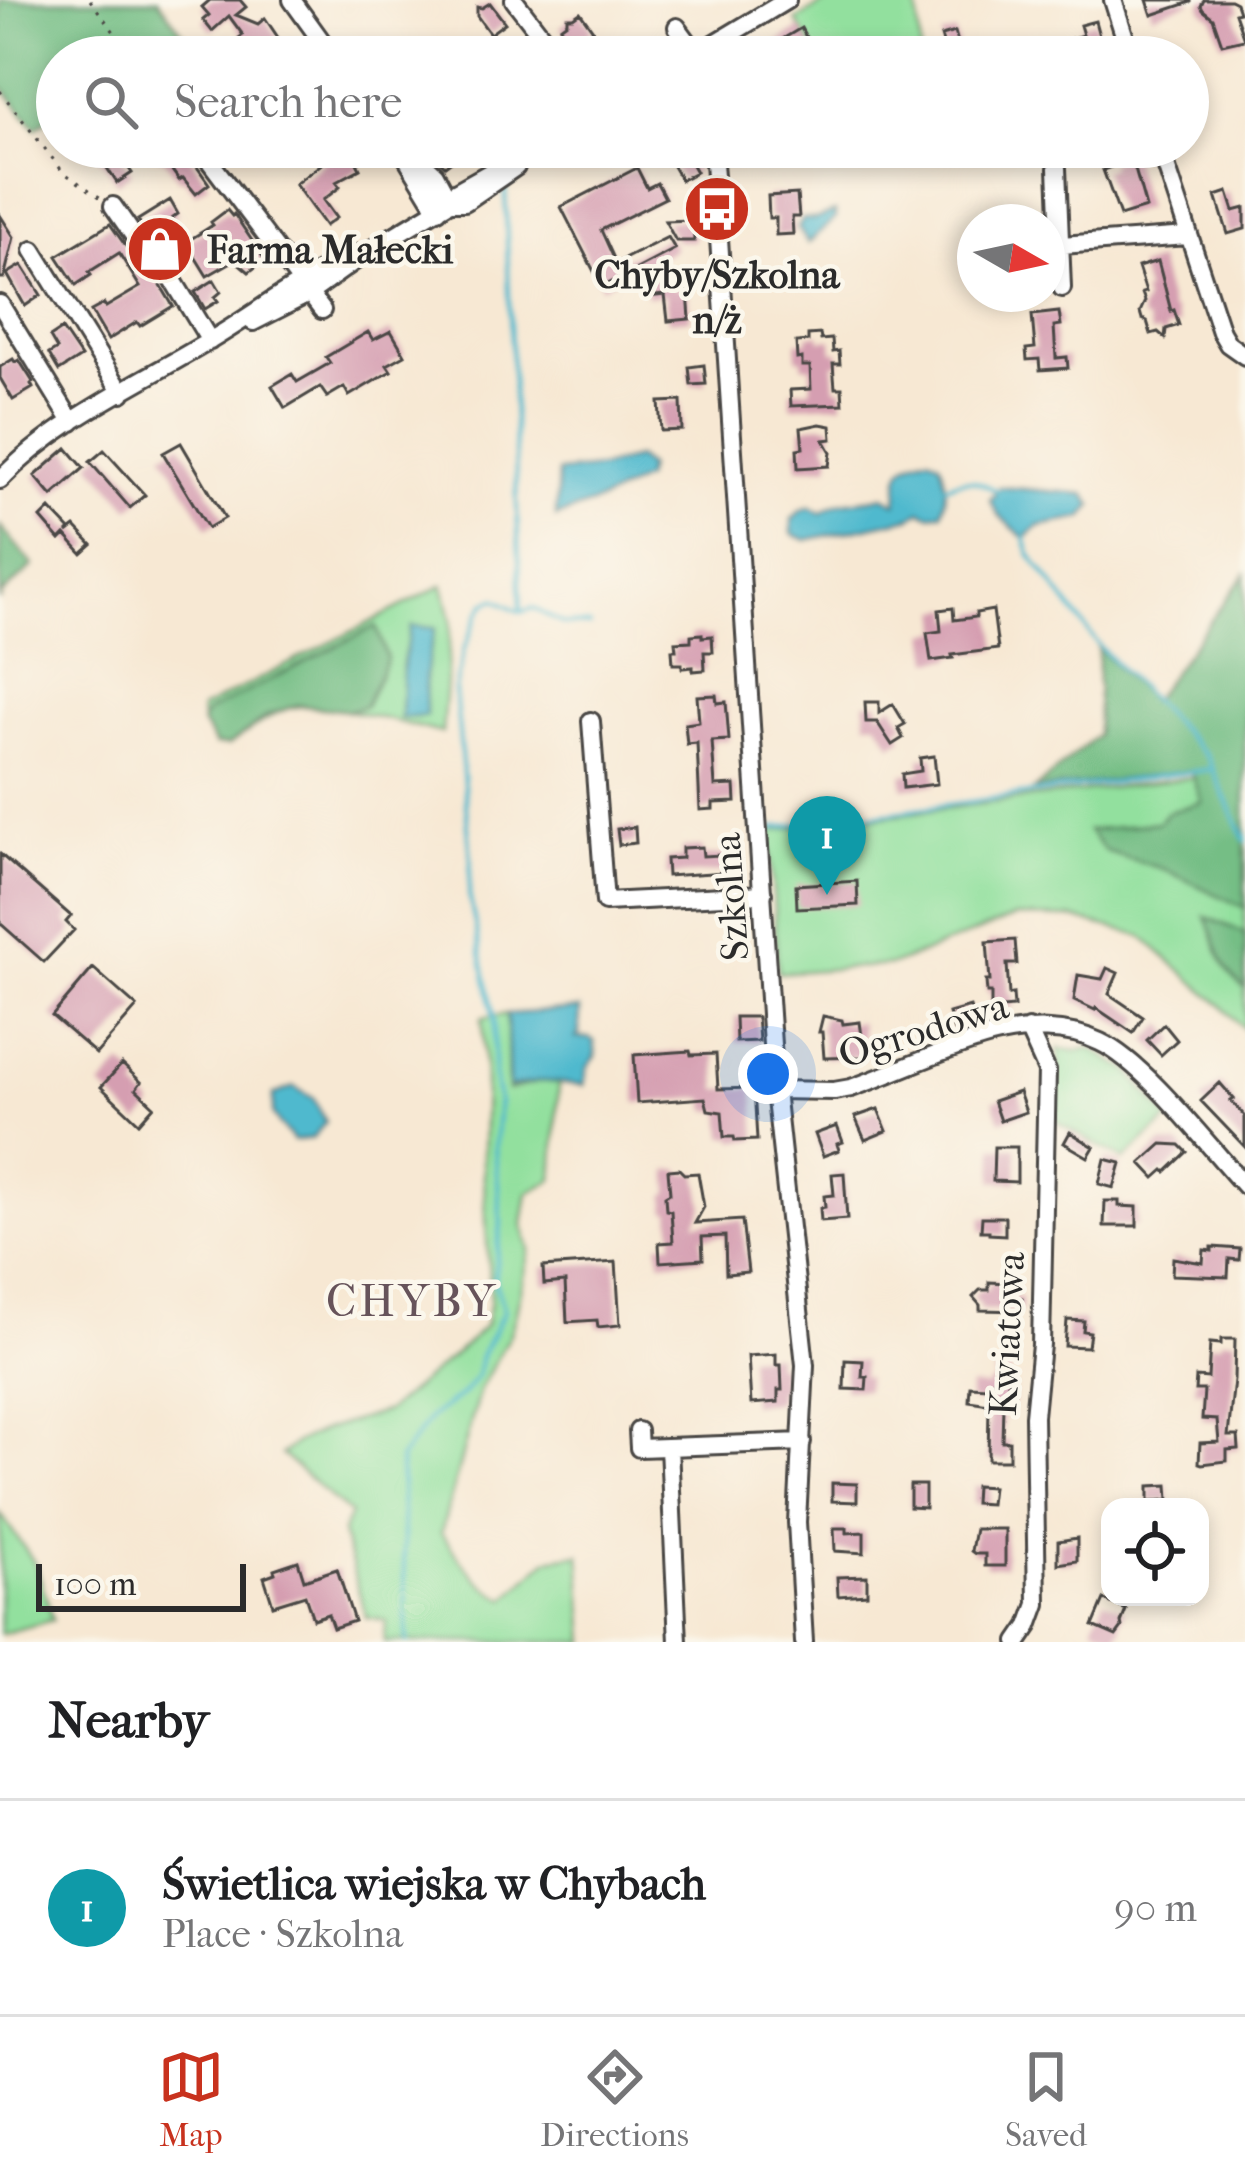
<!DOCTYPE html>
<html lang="en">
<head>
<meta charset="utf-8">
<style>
	:root { --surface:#fff; --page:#f2f2f2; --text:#202124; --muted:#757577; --line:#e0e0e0; --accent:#c8321e }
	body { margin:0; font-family:"IM FELL French Canon",serif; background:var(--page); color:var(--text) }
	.controls { position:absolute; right:36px; bottom:36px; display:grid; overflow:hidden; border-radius:24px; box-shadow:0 6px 18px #0003 }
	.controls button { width:108px; height:108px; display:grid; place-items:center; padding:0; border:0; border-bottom:3px solid var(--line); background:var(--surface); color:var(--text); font:60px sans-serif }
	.compass { position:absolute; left:957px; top:204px; width:108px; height:108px; border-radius:50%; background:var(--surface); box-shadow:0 6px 18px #0003; rotate:99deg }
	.scale { position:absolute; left:36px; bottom:30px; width:210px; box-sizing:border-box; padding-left:12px; border:6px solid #2b2b2b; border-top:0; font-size:33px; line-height:42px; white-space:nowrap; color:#2b2b2b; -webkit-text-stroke:9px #fbf7ec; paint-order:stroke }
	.you { position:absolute; left:768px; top:1074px; width:42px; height:42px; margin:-30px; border:9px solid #fff; border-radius:50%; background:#1a73e8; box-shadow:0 0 0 18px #1a73e833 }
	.badge { display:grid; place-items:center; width:78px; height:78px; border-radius:50%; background:var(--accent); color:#fff; font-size:39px; font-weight:700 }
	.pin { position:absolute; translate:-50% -99px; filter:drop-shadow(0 3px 6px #0008) }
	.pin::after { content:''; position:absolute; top:63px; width:42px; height:36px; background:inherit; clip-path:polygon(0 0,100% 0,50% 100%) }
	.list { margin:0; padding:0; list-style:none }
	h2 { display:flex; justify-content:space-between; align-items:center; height:156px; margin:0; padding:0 48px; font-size:51px }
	h2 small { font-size:39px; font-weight:400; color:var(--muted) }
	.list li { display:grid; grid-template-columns:78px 1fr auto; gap:36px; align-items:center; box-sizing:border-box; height:216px; padding:0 48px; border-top:3px solid var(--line) }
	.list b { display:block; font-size:45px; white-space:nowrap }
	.list p { margin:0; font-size:39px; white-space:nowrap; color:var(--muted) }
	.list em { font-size:39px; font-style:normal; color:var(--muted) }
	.icon { flex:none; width:66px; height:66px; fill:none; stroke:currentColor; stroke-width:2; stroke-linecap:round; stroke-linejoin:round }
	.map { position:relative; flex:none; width:1245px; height:1642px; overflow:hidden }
	.search { position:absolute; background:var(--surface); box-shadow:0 6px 18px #0003; left:36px; right:36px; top:36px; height:132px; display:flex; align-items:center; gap:30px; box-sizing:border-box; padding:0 42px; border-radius:66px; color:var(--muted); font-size:45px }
	.sheet { height:372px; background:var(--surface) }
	nav { display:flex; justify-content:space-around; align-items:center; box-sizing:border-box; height:168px; border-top:3px solid var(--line); background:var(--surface); font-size:33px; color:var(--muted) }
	nav a { display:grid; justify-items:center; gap:6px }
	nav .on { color:var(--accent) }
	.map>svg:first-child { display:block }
	.green { fill:#92e09e; stroke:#5e8664; stroke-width:3 }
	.forest { fill:#75be85; stroke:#507458; stroke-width:3 }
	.water { fill:#50b9ce; stroke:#3e727c; stroke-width:3 }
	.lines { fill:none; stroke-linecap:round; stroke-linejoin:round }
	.stream { stroke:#50b9ce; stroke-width:4.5 }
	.building { fill:#d59eb1 }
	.minor-casing { stroke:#4a4744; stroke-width:22 }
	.path { stroke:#4a4744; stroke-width:3; stroke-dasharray:3 9; stroke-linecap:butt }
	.minor { stroke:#fff; stroke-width:16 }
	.labels { text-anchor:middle; stroke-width:9; stroke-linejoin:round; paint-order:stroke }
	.poi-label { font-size:39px; font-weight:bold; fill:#2b2b2b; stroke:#fbf7ec; text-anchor:start }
	.street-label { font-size:39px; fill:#2b2b2b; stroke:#fbf7ec }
	.quarter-label { font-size:45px; letter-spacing:3px; fill:#66535a; stroke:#fbf7ec }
</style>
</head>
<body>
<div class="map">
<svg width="1245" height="1642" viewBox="0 0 1245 1642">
	<rect width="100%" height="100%" fill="#fbf7ec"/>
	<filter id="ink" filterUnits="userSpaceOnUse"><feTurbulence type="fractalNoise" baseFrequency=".00833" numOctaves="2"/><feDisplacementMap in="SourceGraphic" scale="24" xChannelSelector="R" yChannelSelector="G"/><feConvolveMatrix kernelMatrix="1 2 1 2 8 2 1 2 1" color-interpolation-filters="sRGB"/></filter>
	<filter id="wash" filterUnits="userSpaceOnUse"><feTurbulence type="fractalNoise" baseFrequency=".004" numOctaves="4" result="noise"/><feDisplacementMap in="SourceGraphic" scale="48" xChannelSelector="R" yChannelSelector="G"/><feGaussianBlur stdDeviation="2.7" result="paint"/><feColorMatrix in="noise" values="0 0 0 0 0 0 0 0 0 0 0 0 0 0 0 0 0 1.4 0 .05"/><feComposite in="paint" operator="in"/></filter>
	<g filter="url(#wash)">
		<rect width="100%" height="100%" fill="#f7e8d3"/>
		<path class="green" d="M830 0H917L921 57H817L796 20Z
			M443 585 451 620 442 733C407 725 321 699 290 708 262 715 242 744 215 745L202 723 201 709Z
			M1203 776 1245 847V1030L1221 1005 1142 936 1071 918 1015 917 892 965 778 973 769 831Z
			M507 1014 508 1090 543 1081 559 1083 553 1180 528 1193 523 1224 530 1250 514 1321 510 1334 480 1389 441 1533C459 1559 477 1585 506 1599L548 1559 580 1554 586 1642H384L386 1621 366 1617 342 1533 350 1514 281 1454 297 1442 324 1430 387 1411 468 1343 486 1324 490 1300 483 1159 485 1081 482 1018Z
			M1090 1048 1128 1070 1169 1119 1124 1160 1055 1121 1059 1049 1078 1051Z
			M0 1513 36 1565 53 1620 0 1634Z"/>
		<path class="forest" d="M0 0H158L201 57H136L134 55 130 57H57V112L36 128 0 84Z
			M0 526 34 566 2 594 0 601Z
			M1245 574V908L1163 869 1105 851 1088 831 1159 822 1166 813 1202 802 1191 771 1034 790 1097 735 1098 648 1151 701Z
			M376 626 387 659 365 706 347 711 297 705 268 715 229 745H215L202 723 207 712Z
			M1206 917 1245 933V988C1219 970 1218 944 1206 917Z"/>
		<path class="water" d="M835 212 836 218 808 243 798 228 803 219H815Z
			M929 456 940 462C946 480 948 494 942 512L930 515 921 511 912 517 806 540 792 534V519L800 511 810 507 822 513C844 496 859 503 884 496L897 503C900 475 893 465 929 456Z
			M636 458 647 467 644 479 605 499 556 517 558 472 600 468Z
			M1000 487 1085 494 1093 505 1083 518 1039 526 1025 538 999 516 990 500Z
			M411 626 435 628 425 675 426 716 401 718 403 661Z
			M580 1009 579 1033 576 1038H588L594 1041 596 1056 587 1068 584 1085 543 1081 509 1087 507 1014Z
			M294 1087 313 1098 326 1122 312 1138 293 1141 273 1116V1095Z"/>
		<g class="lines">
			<path class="stream" d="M505 185 521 611
				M946 486C967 476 977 480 997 491
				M1025 538 1030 554 1100 647 1207 757 1245 840
				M773 828 1213 769
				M407 1642 400 1458 431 1417 464 1393 477 1376 481 1356 504 1311 494 1280 501 1224 495 1148 499 1101 494 1075V1019L469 894 471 859 455 690 464 649 479 613 485 604 495 599 521 612 533 608 563 624 590 625"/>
		</g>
		<g id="blocks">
			<path class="building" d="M210 0H240L246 7 236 15 258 24 265 18 291 57H253L239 38 243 35 229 16 212 31 203 20 209 15 202 7Z
				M1147 0H1191V2L1152 15Z
				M1204 0H1230L1236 3 1239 12 1235 13 1244 39 1222 44 1213 18 1203 10 1201 6Z
				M490 3 505 23 490 34 477 16V7L482 8Z
				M580 12 593 30 587 34 599 50 589 57H583L560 27 567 22V17H573Z
				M1095 21 1103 51 1084 56 1082 52 1059 57 1055 43 1083 35 1080 25Z
				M801 28 812 48 797 57H775L769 47Z
				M955 32 962 57H947L941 36Z
				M516 41 524 57H486L506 46Z
				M93 147H114L132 173 117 183Z
				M149 147H183L209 184 196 194 183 178 179 180 163 158 160 160Z
				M344 147H362L368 157 357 163 360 169 336 182 340 187 323 200 336 218 325 226 295 184Z
				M439 147H470L445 166 431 153Z
				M679 147H682L696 172 681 180 666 154Z
				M1129 148 1146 208 1120 216 1103 170 1111 167 1110 163 1119 160 1116 152Z
				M637 168 647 188 657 183 665 198 601 230 616 263 668 237 675 249 602 287 561 207Z
				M1228 192 1234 211 1245 208V229L1228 234 1216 196Z
				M797 194 799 217H792L793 234 776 235V218H769L768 196Z
				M170 200 178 214 172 218 184 238 164 252 158 248 138 220Z
				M227 210 232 216 234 214 265 260 249 272 235 260 207 276 186 242 213 225 211 222Z
				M0 215 14 237 4 278H0Z
				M693 220 694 241H676L665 221Z
				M110 224 139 265 155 276 173 306 140 326 137 322 108 340 91 311 104 304 106 307 140 287 119 253 89 272 91 275 76 285 57 256Z
				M1158 261 1171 311 1174 310 1179 325 1166 329 1165 338 1158 332 1151 334 1147 321 1142 319 1140 312 1145 301 1142 293 1146 292 1138 267Z
				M22 265 41 295 25 306 7 274Z
				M673 276 674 290 683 288V292H688L690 319 668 321 665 295 647 297 645 279Z
				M214 280 221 292 215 297 218 301 205 309 195 292Z
				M1059 312 1061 325 1054 326 1056 358 1067 357 1068 368 1040 370 1039 359 1027 360 1026 349 1035 348 1032 315Z
				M62 329 81 357 59 371 49 354 57 349 50 337Z
				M391 331 405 355 387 365 391 371 349 396 344 387 327 397 320 387 285 408 272 386 292 374 297 382 330 363 326 357 368 332 373 340Z
				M820 334 821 340 832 339 833 352 839 351 840 364H833L835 388H842L843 404 791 406 790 390 811 389 810 366H802V358L797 359 796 342 808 341V335Z
				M13 359 15 362 19 360 33 382 31 384 33 388 13 400 0 378V367Z
				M704 365 706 384 691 385 689 367Z
				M681 401 682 430 661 431 659 402Z
				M820 424 831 426 832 439 824 440 831 452 829 466 798 468 797 449 803 448 801 428Z
				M181 443 225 518 208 528 163 453Z
				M67 448 84 468 52 496 35 476Z
				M104 450 145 495 130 508 90 462Z
				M50 509 70 530 67 533 75 527 92 545 82 554 65 535 60 540 41 518Z
				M953 608 954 620 976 617V613L993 610 998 649 952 655 953 658 931 661 927 633 941 631 939 610Z
				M702 634V637L712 636 713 652H704L705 670 693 671V667L682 668V664H673L672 650H676L675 642 691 641V635Z
				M716 695 717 703 726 702 729 740 712 741 715 786 735 785 736 802 713 803V809L700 810 697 743 687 744 685 724 699 722 697 696Z
				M865 702H879V713L893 704 905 724 898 728 903 738 892 745 877 722H866Z
				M934 756 937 784 903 788 902 774 921 771 920 758Z
				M635 827 636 843 619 845 617 829Z
				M702 847 703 856 740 854 741 871 667 876 666 859 682 858V848Z
				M0 854 71 916 66 922 74 930 44 962 0 923Z
				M857 881 858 905 797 908 796 885Z
				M1015 940 1017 964H1007L1009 995 1013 994 1014 1007 991 1009V993H987L986 981H990L987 942Z
				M93 968 137 1007 96 1054 52 1016Z
				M1107 968 1118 973 1109 994 1143 1017 1133 1033 1096 1008 1095 1010 1074 1000 1078 975 1102 979Z
				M970 1007 975 1025 954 1031 949 1013Z
				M823 1016 842 1020 843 1024 860 1022 865 1057 824 1058 822 1032H819Z
				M735 1017H757L759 1041 736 1042Z
				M1164 1024 1177 1040 1161 1055 1147 1040Z
				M690 1051 691 1055 716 1054 718 1089 754 1088 757 1140 735 1141 734 1137H724L722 1112 708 1110 705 1098 637 1103 634 1055Z
				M122 1064 141 1082 136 1089 154 1106 139 1123 101 1087Z
				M1220 1083 1234 1099 1231 1101 1245 1116V1147L1201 1101Z
				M1019 1092 1026 1112 1000 1121 993 1101Z
				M878 1109 887 1131 865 1140 855 1117Z
				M837 1126 843 1142 837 1144 839 1150 823 1156 815 1134Z
				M1070 1132 1094 1147 1088 1157 1064 1143Z
				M1162 1144 1180 1145 1187 1152 1166 1172 1164 1170 1155 1178 1141 1163Z
				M994 1147H1017V1182L993 1181Z
				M1105 1159 1121 1163 1114 1188 1099 1184Z
				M679 1169 684 1174 698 1173 704 1207 695 1223 742 1220 748 1272 726 1274 725 1236 702 1237 703 1259 660 1262 659 1243 673 1242 671 1211 666 1210 665 1196 670 1193 668 1170Z
				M844 1173 847 1219 821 1221 820 1208 825 1207 824 1196 834 1195 832 1174Z
				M1105 1201H1119V1206L1137 1207V1226H1104Z
				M982 1217H1005V1235L989 1234V1231H981Z
				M1212 1247 1240 1249 1239 1260 1229 1259 1228 1277 1172 1275 1173 1258 1203 1263 1204 1250 1212 1251Z
				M616 1262 620 1325 598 1327 597 1320 567 1322 565 1282 544 1284 543 1267Z
				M989 1282 1007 1283V1291H1013L1012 1297 1022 1298V1311L980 1310V1305L973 1297 980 1290H989Z
				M1067 1320 1084 1321 1083 1331 1090 1332 1088 1347 1065 1346Z
				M1221 1339H1235L1234 1380 1228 1436H1238L1239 1449 1227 1450V1461L1202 1464 1199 1463 1200 1443 1219 1442 1217 1420 1202 1419 1204 1390H1195L1196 1377 1208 1378 1210 1343 1221 1344Z
				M776 1354V1365H781L782 1390H778V1402L751 1404 748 1356Z
				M845 1360 863 1361 862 1377H867L866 1390 844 1389Z
				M995 1366 1010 1367 1008 1383 1015 1384 1013 1406 1003 1405 1002 1441H1009V1460H988L989 1404 969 1401 970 1386 988 1387 989 1382H994Z
				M832 1483 857 1484V1502L832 1501Z
				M910 1485H925V1508L910 1507Z
				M1168 1485 1169 1500 1149 1501V1486Z
				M975 1486 992 1487 990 1504 974 1503Z
				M834 1528H847V1533L864 1532V1553L835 1551Z
				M975 1529H1005V1566H985V1554H975L971 1551Z
				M1077 1538V1561L1058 1564V1541Z
				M298 1561 304 1580 337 1569 354 1621 333 1628 328 1614 313 1619 305 1595 273 1605 264 1577 275 1573 274 1569Z
				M867 1576V1594L838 1596 837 1577Z
				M1104 1600 1126 1610 1121 1623 1122 1628 1116 1636 1093 1626Z"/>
		</g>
	</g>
	<g filter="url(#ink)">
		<use href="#blocks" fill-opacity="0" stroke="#4a4744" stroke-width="3"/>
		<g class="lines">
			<defs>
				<path id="minor" d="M292 0 333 57
					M514 0 558 57
					M1113 0 1131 57
					M677 27 699 57
					M692 57 787 0
					M199 147 322 310
					M400 147 438 210
					M713 147 775 1090 805 1365 797 1522 804 1642
					M1160 147 1221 332 1228 344 1245 356
					M407 148 435 174 450 202
					M1057 168 1062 288
					M450 202H465L516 167
					M113 206 149 258 165 267 210 341
					M1061 245 1188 236
					M33 250 122 393
					M0 304 72 422
					M253 322 310 293 370 250 450 202 455 192 535 147
					M0 480C62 415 150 379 224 332 272 302 315 268 370 250
					M591 721 605 902 763 894
					M775 1090 834 1091 851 1088C898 1072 943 1049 991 1036 1025 1027 1067 1026 1100 1042 1145 1063 1209 1147 1245 1186
					M638 1431 639 1448 802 1442
					M669 1447 678 1642
					M1018 1642 1029 1626 1037 1604 1034 1416 1041 1345 1047 1071 1028 1029"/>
			</defs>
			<use href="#minor" class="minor-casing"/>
			<path class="path" d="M90 0 133 57
				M0 91 63 172 101 198"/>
			<use href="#minor" class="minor"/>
		</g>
	</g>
	<defs>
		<symbol id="bus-disc" viewBox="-11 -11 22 22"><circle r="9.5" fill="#c8321e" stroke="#fbf7ec"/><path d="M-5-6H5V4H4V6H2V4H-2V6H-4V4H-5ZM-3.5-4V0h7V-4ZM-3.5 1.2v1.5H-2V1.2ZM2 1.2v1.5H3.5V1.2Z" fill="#fff"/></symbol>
		<symbol id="shop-disc" viewBox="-11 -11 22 22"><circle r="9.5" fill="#c8321e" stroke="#fbf7ec"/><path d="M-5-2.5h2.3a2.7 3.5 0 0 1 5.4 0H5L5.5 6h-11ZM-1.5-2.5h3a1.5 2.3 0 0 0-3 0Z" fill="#fff"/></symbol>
	</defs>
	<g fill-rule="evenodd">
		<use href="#bus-disc" x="679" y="171" width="76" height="76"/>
		<use href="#shop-disc" x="122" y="211" width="76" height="76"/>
	</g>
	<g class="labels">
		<g class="poi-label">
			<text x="207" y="263">Farma Małecki</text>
			<text x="717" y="288" text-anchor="middle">Chyby/Szkolna<tspan x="717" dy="45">n/ż</tspan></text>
		</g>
		<g class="street-label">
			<text transform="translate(730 897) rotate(-94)" y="14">Szkolna</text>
			<text transform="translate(923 1029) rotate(-17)" y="14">Ogrodowa</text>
			<text transform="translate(1006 1334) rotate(-87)" y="14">Kwiatowa</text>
		</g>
		<g class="quarter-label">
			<text x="412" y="1316">CHYBY</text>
		</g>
	</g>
</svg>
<div class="controls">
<button><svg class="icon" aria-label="locate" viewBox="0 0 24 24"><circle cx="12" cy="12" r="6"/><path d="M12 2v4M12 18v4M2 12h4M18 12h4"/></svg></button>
</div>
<svg class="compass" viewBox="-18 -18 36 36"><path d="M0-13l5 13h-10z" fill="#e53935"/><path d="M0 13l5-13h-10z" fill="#757577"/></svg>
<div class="scale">100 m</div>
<div class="you"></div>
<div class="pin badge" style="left:827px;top:895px;background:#0f9aa8">1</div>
<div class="search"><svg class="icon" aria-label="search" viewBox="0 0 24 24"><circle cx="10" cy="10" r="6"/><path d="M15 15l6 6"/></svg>Search here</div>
</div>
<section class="sheet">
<h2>Nearby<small></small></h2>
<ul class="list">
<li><span class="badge" style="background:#0f9aa8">1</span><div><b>Świetlica wiejska w Chybach</b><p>Place · Szkolna</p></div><em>90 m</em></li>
</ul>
</section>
<nav>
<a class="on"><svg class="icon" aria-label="map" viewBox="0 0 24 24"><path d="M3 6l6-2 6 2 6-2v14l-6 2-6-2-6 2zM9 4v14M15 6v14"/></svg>Map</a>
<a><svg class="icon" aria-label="directions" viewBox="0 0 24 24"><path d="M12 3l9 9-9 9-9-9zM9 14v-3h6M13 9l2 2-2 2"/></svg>Directions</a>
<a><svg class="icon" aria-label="saved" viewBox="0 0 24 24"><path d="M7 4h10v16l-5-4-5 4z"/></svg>Saved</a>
</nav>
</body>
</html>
